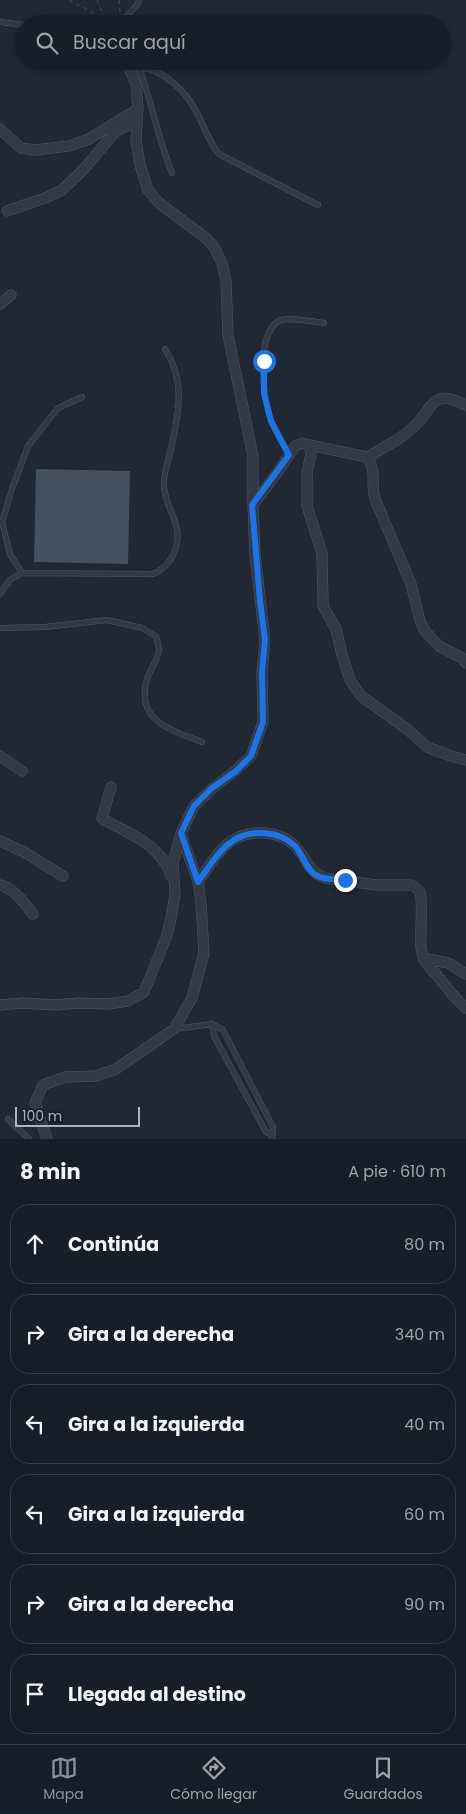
<!DOCTYPE html>
<html lang="es">
<head>
<meta charset="utf-8">
<style>
	:root { --surface:#181e27; --page:#21272f; --text:#f1f3f6; --muted:#9fa2a7; --line:#363c44; --accent:#8c9099 }
	body { margin:0; font-family:Poppins,sans-serif; background:var(--page); color:var(--text) }
	.scale { position:absolute; left:15px; bottom:12px; width:125px; box-sizing:border-box; padding-left:5px; border:2px solid #adb4c2; border-top:0; font-size:14px; line-height:18px; white-space:nowrap; color:#adb4c2; -webkit-text-stroke:4px #191f29; paint-order:stroke }
	.stop { position:absolute; width:15px; height:15px; margin:-11px; border:4px solid #1a73e8; border-radius:50%; background:#fff }
	.stop.end { background:#1a73e8; border-color:#fff; box-shadow:0 1px 5px #0008 }
	.list { margin:0; padding:0; list-style:none }
	h2 { display:flex; justify-content:space-between; align-items:center; height:65px; margin:0; padding:0 20px; font-size:21px }
	h2 small { font-size:16px; font-weight:400; color:var(--muted) }
	.list li { display:grid; grid-template-columns:32px 1fr auto; gap:15px; align-items:center; box-sizing:border-box; height:80px; margin:0 10px 10px; padding:0 10px; border:1px solid var(--line); border-radius:20px }
	.list b { display:block; font-size:19px; white-space:nowrap }
	.list em { font-size:16px; font-style:normal; color:var(--muted) }
	.icon { flex:none; width:28px; height:28px; fill:none; stroke:currentColor; stroke-width:2; stroke-linecap:round; stroke-linejoin:round }
	.map { position:relative; flex:none; width:466px; height:1139px; overflow:hidden }
	.search { position:absolute; background:var(--surface); box-shadow:0 2px 8px #0003; left:15px; right:15px; top:15px; height:55px; display:flex; align-items:center; gap:12px; box-sizing:border-box; padding:0 18px; border-radius:28px; color:var(--muted); font-size:19px }
	.sheet { height:605px; background:var(--surface) }
	nav { display:flex; justify-content:space-around; align-items:center; box-sizing:border-box; height:70px; border-top:1px solid var(--line); background:var(--surface); font-size:14px; color:var(--muted) }
	nav a { display:grid; justify-items:center; gap:2px }
	nav .on { color:var(--accent) }
	.map>svg:first-child { display:block }
	.building { fill:#464f5d }
	.lines { fill:none; stroke-linecap:round; stroke-linejoin:round }
	.lane-casing { stroke:#515763; stroke-width:6 }
	.street-casing { stroke:#515763; stroke-width:11 }
	.path { stroke:#415154; stroke-width:1; stroke-dasharray:4 4; stroke-linecap:butt }
	.lane { stroke:#333a44; stroke-width:5 }
	.street { stroke:#333a44; stroke-width:10 }
	.route { stroke:#1a73e8; stroke-width:6 }
</style>
</head>
<body>
<div class="map">
<svg width="466" height="1139" viewBox="0 0 466 1139">
	<rect width="100%" height="100%" fill="#202834"/>
	<path class="building" d="M36 469 130 471 128 564 34 562Z"/>
	<g class="lines">
		<defs>
			<path id="lane" d="M0 22 24 25
				M119 24 137 5 139 0
				M139 68C152 102 158 139 172 173
				M130 69C136 68 143 67 149 69 167 74 184 91 193 106 203 121 207 140 219 154L318 205
				M289 455C283 444 275 432 271 420 263 399 255 334 279 321 288 316 313 322 324 323
				M22 573 10 554 2 522 12 489 28 446 58 408 82 397
				M0 594 10 580 22 573 153 574C167 568 174 558 177 543 181 523 165 506 164 487 163 476 167 464 170 453 178 416 187 384 165 349
				M0 628 45 627 107 620 142 628 156 636C157 640 159 646 159 651 157 661 150 670 147 679 135 721 171 730 202 742
				M212 1024 223 1030 273 1127 272 1139
				M175 1029 212 1024 214 1036 266 1132 272 1135
				M8 1119 29 1139"/>
			<path id="street" d="M0 129 21 148 35 150 69 146 89 139 138 109
				M7 211 45 198 62 190 83 170 116 131 137 121
				M0 304 11 295
				M309 445 367 457C387 446 407 436 421 419 427 412 431 402 440 399 448 396 458 402 466 405
				M367 457C378 474 370 482 375 499L411 584 420 621 425 631 439 646 462 658 466 663
				M253 505 277 473 295 446 302 443 309 445 311 453 307 474V506L322 553 323 606 336 629 342 655 350 680 361 696 407 729 427 747 451 756 466 760
				M0 756 22 771
				M111 787 102 818 104 820C130 833 162 846 171 876
				M0 841 24 852 63 876
				M198 882C217 855 228 830 266 833 276 834 285 837 294 845 307 857 306 871 325 878L377 885H411C414 887 418 888 420 892 423 900 420 935 421 947 423 965 430 966 440 979 449 990 455 999 466 1008
				M0 885C14 888 24 903 33 914
				M423 958 448 963 466 974
				M0 1005 22 1003 55 1005 78 1003 108 1004 128 1001 144 992 166 938 171 919 175 894 173 863 181 833 194 806 213 788 235 771 251 756 263 722 262 672 265 640 255 555 253 505V456L228 335 226 281 222 263 214 247 206 238 159 203 148 190 140 165 136 140 138 109 136 84 126 61
				M47 1139 35 1103 43 1085 65 1077 96 1076 116 1069 174 1029 192 998 204 953 201 903 198 882 181 834"/>
		</defs>
		<use href="#lane" class="lane-casing"/>
		<use href="#street" class="street-casing"/>
		<path class="path" d="M69 0 92 12 94 17 92 24
			M97 0 107 24
			M119 0 120 12"/>
		<use href="#lane" class="lane"/>
		<use href="#street" class="street"/>
	</g>
	<g class="lines">
		<path class="route" d="M264 361V394L271 421 289 455 252 505 260 601 265 640 262 672 263 722 251 756 236 771 212 788 194 806 181 833 198 882C216 857 229 831 264 833 276 834 286 837 295 846 302 854 305 865 312 872 319 880 335 879 345 880"/>
	</g>
</svg>
<div class="scale">100 m</div>
<div class="stop" style="left:264px;top:361px"></div>
<div class="stop end" style="left:345px;top:880px"></div>
<div class="search"><svg class="icon" aria-label="search" viewBox="0 0 24 24"><circle cx="10" cy="10" r="6"/><path d="M15 15l6 6"/></svg>Buscar aquí</div>
</div>
<section class="sheet">
<h2>8 min<small>A pie · 610 m</small></h2>
<ul class="list">
<li><svg class="icon" aria-label="ahead" viewBox="0 0 24 24"><path d="M12 20V5M6 11l6-6 6 6"/></svg><div><b>Continúa</b></div><em>80 m</em></li>
<li><svg class="icon" aria-label="right" viewBox="0 0 24 24"><path d="M7 20v-9h11M14 6l5 5-5 5"/></svg><div><b>Gira a la derecha</b></div><em>340 m</em></li>
<li><svg class="icon" aria-label="left" viewBox="0 0 24 24"><path d="M17 20v-9H6M10 6l-5 5 5 5"/></svg><div><b>Gira a la izquierda</b></div><em>40 m</em></li>
<li><svg class="icon" aria-label="left" viewBox="0 0 24 24"><path d="M17 20v-9H6M10 6l-5 5 5 5"/></svg><div><b>Gira a la izquierda</b></div><em>60 m</em></li>
<li><svg class="icon" aria-label="right" viewBox="0 0 24 24"><path d="M7 20v-9h11M14 6l5 5-5 5"/></svg><div><b>Gira a la derecha</b></div><em>90 m</em></li>
<li><svg class="icon" aria-label="arrive" viewBox="0 0 24 24"><path d="M6 21V4h12l-3 4 3 4H6"/></svg><div><b>Llegada al destino</b></div></li>
</ul>
</section>
<nav>
<a class="on"><svg class="icon" aria-label="map" viewBox="0 0 24 24"><path d="M3 6l6-2 6 2 6-2v14l-6 2-6-2-6 2zM9 4v14M15 6v14"/></svg>Mapa</a>
<a><svg class="icon" aria-label="directions" viewBox="0 0 24 24"><path d="M12 3l9 9-9 9-9-9zM9 14v-3h6M13 9l2 2-2 2"/></svg>Cómo llegar</a>
<a><svg class="icon" aria-label="saved" viewBox="0 0 24 24"><path d="M7 4h10v16l-5-4-5 4z"/></svg>Guardados</a>
</nav>
</body>
</html>
